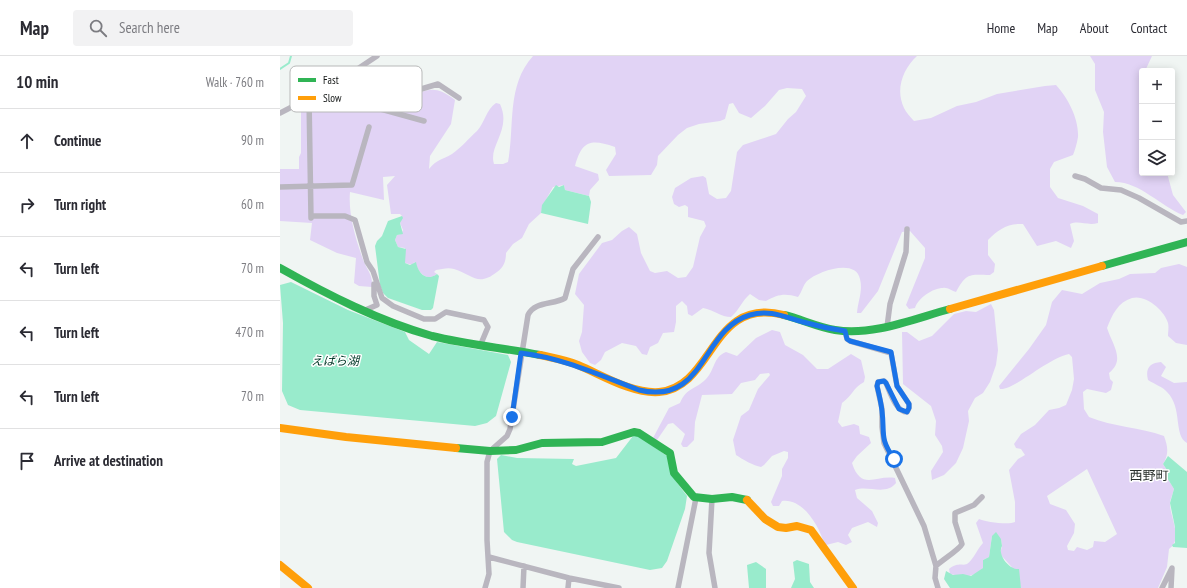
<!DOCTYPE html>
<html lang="en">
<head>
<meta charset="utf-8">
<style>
	:root { --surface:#fff; --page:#f2f2f3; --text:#2b2b33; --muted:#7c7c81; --line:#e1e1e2 }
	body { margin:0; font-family:"PT Sans Narrow","Noto Sans JP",sans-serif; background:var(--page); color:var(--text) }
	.controls { position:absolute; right:12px; top:12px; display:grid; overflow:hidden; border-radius:4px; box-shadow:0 2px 10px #0003 }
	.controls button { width:36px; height:36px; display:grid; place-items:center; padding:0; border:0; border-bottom:1px solid var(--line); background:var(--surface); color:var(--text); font:20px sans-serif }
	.stop { position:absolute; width:12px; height:12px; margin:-9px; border:3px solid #1a73e8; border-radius:50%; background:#fff }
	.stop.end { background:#1a73e8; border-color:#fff; box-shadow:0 1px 4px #0008 }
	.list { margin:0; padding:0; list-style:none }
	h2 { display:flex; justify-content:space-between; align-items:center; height:52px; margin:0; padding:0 16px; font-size:17px }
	h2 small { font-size:13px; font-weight:400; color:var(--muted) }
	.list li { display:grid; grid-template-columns:26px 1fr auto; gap:12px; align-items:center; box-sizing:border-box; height:64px; padding:0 16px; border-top:1px solid var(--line) }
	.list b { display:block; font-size:15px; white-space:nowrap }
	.list em { font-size:13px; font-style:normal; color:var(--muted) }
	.icon { flex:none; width:22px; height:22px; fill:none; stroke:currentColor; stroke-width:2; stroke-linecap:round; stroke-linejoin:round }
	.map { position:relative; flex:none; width:907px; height:532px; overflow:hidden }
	header { display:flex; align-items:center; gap:24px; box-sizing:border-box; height:56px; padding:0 20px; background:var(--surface); border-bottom:1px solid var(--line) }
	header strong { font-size:19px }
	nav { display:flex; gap:22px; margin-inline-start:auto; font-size:14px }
	.search { width:280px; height:36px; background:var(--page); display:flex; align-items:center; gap:10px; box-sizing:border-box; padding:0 14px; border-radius:4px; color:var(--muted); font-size:15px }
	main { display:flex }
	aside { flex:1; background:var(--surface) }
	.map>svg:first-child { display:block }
	.green { fill:#e1d3f5; fill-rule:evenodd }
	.water { fill:#99ebcc }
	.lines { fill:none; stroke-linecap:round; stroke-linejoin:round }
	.stream { stroke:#99ebcc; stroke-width:2 }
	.street { stroke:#b9b6bf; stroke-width:5.5 }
	.fast { stroke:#30b455; stroke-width:8 }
	.slow { stroke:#ff9f0a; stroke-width:8 }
	.route { stroke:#1a73e8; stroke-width:5 }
	.labels { text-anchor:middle; stroke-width:3; stroke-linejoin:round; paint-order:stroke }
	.water-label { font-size:12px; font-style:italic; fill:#013727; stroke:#fff }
	.quarter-label { font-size:13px; fill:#292f2c; stroke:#fff }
	.key { fill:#fff; stroke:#b8b9b9; stroke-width:1 }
	.key-label { font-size:11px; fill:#131615 }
</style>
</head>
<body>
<header>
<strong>Map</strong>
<div class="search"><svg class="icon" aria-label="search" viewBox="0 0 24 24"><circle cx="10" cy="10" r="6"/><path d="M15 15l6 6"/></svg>Search here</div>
<nav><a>Home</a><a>Map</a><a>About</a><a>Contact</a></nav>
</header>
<main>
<aside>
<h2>10 min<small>Walk · 760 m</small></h2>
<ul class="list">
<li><svg class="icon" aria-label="ahead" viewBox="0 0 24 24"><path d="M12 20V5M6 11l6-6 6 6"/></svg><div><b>Continue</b></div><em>90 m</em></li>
<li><svg class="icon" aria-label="right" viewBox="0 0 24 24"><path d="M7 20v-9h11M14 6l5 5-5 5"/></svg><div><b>Turn right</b></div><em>60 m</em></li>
<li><svg class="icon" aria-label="left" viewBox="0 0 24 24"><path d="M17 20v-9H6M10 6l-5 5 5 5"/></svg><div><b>Turn left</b></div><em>70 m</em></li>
<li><svg class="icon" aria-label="left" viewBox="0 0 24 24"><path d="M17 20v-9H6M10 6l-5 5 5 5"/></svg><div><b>Turn left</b></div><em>470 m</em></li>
<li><svg class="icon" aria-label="left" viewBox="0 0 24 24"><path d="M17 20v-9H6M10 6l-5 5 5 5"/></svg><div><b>Turn left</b></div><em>70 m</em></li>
<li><svg class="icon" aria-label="arrive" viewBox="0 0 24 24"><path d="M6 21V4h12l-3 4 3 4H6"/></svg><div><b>Arrive at destination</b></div></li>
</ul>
</aside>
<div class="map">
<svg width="907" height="532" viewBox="0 0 907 532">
	<rect width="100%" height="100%" fill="#f0f5f3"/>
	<path class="green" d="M253 0H637C623 13 615 33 624 52 626 56 630 61 634 65L651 62 677 50 696 46 717 38 765 30 776 29C788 42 799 63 798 81 797 87 795 94 793 99L774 106 770 113V131L778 142 803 150 818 158V167C807 170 799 164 790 168L794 185 791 192 776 185 757 190 743 168C727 167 718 174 708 184V199L715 208 714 216 710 219C690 219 687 216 676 236 672 235 667 231 663 232 653 232 638 242 635 252L629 253 626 249 645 202V192L630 175 622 176 598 235 581 257H577C578 245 583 235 580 223 576 202 538 215 527 225 523 229 522 236 518 241 505 237 498 238 486 245L479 244 470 238C461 246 460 253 451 261 441 261 434 254 423 252L412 260 408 258 407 250 402 245 396 250V266L394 276 383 277 378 287 370 291 367 299 362 298 356 290 342 287 325 296 321 304 315 309 310 307 302 296 299 285 302 276 304 249 295 238 299 218 322 187 332 184 342 175 349 171 357 178 361 197 370 215 375 217 387 215 398 222 406 221 413 211 420 181 426 170 424 165 408 161V151L405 149 399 151 394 148 392 141 395 132 411 122 423 120 426 122 429 138 437 143 446 142 451 135 457 96 463 89 496 78 508 63 516 56 526 40 522 33 507 32 499 34 485 50 471 62 459 57 453 47 449 48 445 63 440 65 419 68 407 72 398 79 378 100 377 109 371 119 329 120 326 114 336 98 335 91C311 83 302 84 295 110L318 118 319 124 310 134 309 140 285 134 284 129 273 131 263 149 261 157 249 168 242 182 233 188 226 197C226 205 224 211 217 216 198 231 193 219 174 213 168 211 162 213 156 214L154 216 157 218C145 227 139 215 134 206L133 209 125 207V192L118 191 115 184 117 179 121 178 123 174 120 167 122 160 120 158H111L107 129 115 120 103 121 104 144 70 136C68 158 76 185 84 206 88 215 93 220 92 231L79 230 74 227 76 202 57 197 30 184 32 167 0 165V113H19V101L21 97V52L23 49 33 45 56 25C72 32 90 44 108 46 114 46 118 43 123 42 147 36 152 26 175 44L171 68 150 100 149 113C157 103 162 104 172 98 181 92 189 82 197 75 205 66 206 54 216 47L220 48C232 74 208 90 214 108H223L228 106C235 70 226 30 253 0Z
		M810 0H872L865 15H862V117H887L893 139 906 156 903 159C880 150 860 126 835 126L827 111 823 76 824 56 815 34V8Z
		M899 208 907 211V289L896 287 888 280C888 276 889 271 888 267 885 255 866 238 852 242 838 246 832 259 827 272 832 288 846 304 829 317L830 323 833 326 831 334 826 337 807 333 803 336 804 353 809 361C833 371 860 371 884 380 888 391 889 398 883 408L887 414 886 420 894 433C893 437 891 442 890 446 889 460 904 483 889 493L887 511 878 532H741L738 518 720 498 722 490 721 483 712 480 709 501 703 504V512C695 522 682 521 670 518L669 513C678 506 682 510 687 508 693 504 698 492 703 487L696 467 699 463C705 466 729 469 735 466V446L729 414 738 403 745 399 741 393 736 392 734 388 741 378 755 369 769 354 779 352 786 349 792 334 794 323 792 301 789 298C768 302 733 335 720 333L719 330 749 293 766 269 772 246 782 234 802 238 820 227 839 223 850 218 875 217 881 212ZM807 413 837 478 825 486 814 485 813 491 807 494 797 491 794 495 788 494 787 490 794 477 795 468 786 454 770 448 767 440Z
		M711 248 714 254 718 294 716 309 710 326 703 337 695 342 688 355 689 365 683 392 676 407 664 419 652 424 651 415 663 396 662 390 655 379 656 365 651 350 623 328 622 276H627L639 285 652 280 674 258 686 255 696 256Z
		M492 274 500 276 505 289 523 299 537 313H548L571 298 581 304 585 321 584 326C572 333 573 339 562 347L558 366 562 371 574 368 579 370 580 378 589 381 591 387 577 400 572 407C581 435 595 419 615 422L616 427C606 440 588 429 575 434L577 442 592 455 598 467 597 471 588 466 572 472 568 479 572 486 566 489 558 486 546 489 544 487C539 470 523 442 502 445L499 450H493L491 446 502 420V413L508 402V396L504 395 492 400 484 409 481 411C474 410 462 403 456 399L453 384 461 360 469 354 478 333 490 319 489 317 480 318 475 324 461 327 452 338 422 339 415 366 414 384 407 391H403L401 388 405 378 393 367 388 368 377 384 373 382 389 352 400 347C407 331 415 334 426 323 435 314 433 301 446 296L457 300 476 282Z
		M881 306 886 311 881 320 894 327 907 326V387C893 379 903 352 887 336 883 331 874 328 868 324 865 312 870 307 881 306Z"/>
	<path class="water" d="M276 129 279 131 284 129 285 134 309 140 311 146 308 168 261 157 262 149Z
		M122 160 123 162 120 167 123 178 117 179 115 184 118 191 126 193 125 207 130 209 136 206C138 217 146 226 157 218L159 220 153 252 151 254H142L108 242 103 237 100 229 95 190 97 185 102 180 108 165Z
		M11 226 68 254 125 276 129 284 149 298 157 286 228 299 231 306 216 360 207 367 195 370 20 354 8 349 2 335 3 267 0 229Z
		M358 379 387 400 395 424 407 440 405 453 387 505 382 512 370 514 237 486 232 484 224 476 217 403 221 399 237 402 294 403 292 408 296 410 336 402 353 380Z
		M888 400 907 416V492L893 491 892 489 895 487V471L890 447 894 433 886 420 887 414 883 408Z
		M716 476 721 483 722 490C717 498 729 514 739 513L741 532H670L664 523 666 515 673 519 683 518 691 520 703 512V504L709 501 712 480Z
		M517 504 529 508 530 526 534 532H511L515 523 513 506Z
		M476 506 486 513V532H469L467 509Z"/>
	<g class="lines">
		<path class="stream" d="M0 13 9 7 11 0"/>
		<path class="street" d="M57 21C73 30 91 42 111 42L158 28 179 42
			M92 39 97 52 144 65
			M29 42 31 162
			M0 57 33 40 47 24 76 14 97 0
			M795 120 805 123 821 132 841 134 859 142 901 166 907 165
			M0 131 72 129 89 71
			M31 160H65L75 164 87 206 93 215 102 242 113 250 144 263H155L166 256 204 264 208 271 200 290
			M83 255 97 249 94 240V228
			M607 271 610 248 626 196 627 173
			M565 275 567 283 570 285 611 297 617 330 629 348V352L627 356C616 356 610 336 606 327L604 325 598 326 597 330 602 353V371L604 387 644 470 656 510 655 522 658 532
			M432 443 429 497 435 532
			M209 501 289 522 339 532
			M656 510C662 504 679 494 682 488L675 466V457L694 449 702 441
			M205 532 209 518 207 484V406L210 395 227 380 230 373 248 259C255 245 273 249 285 242L293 213 318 181
			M243 532 244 510
			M288 532 289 522
			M398 532 416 442
			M882 532 892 512 891 532"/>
		<path class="fast" d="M822 210 907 186
			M0 212C48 239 99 265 152 280 188 289 225 292 260 299
			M504 259C521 263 537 271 555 274 593 280 633 263 670 253
			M176 392 210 395 236 394 262 387 322 386 354 376 359 377 390 397 394 417 414 441 432 443 452 441 467 444"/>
		<path class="slow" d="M670 253 822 210
			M260 299C273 302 286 304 298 309 322 319 352 338 379 336 435 331 430 240 504 259
			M0 372 66 381 176 392
			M467 444 485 463 498 471 506 472 517 470 531 474 573 532
			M0 509 28 532"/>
	</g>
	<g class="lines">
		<path class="route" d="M232 361 241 297C283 302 319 319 359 334 426 350 421 273 470 259 489 253 505 261 523 266 537 270 551 273 565 275L567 283 570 285 611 296 617 330 629 348V352L627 356 619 353 606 327 604 325 598 326 597 330C599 338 601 346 602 355 605 378 599 381 614 403"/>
	</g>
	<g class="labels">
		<g class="water-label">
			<text x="55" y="309">えばら湖</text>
		</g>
		<g class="quarter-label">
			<text x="869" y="424">西野町</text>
		</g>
	</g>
	<rect x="10" y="10" width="132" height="46" rx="6" class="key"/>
	<rect x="18" y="22" width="18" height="4" fill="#30b455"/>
	<rect x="18" y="40" width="18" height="4" fill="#ff9f0a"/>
	<g class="key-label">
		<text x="43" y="28">Fast</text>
		<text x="43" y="46">Slow</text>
	</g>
</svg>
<div class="controls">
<button>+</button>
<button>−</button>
<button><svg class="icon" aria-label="layers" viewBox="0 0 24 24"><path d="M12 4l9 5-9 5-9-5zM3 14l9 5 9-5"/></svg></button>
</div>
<div class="stop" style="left:614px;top:403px"></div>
<div class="stop end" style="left:232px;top:361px"></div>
</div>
</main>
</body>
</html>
